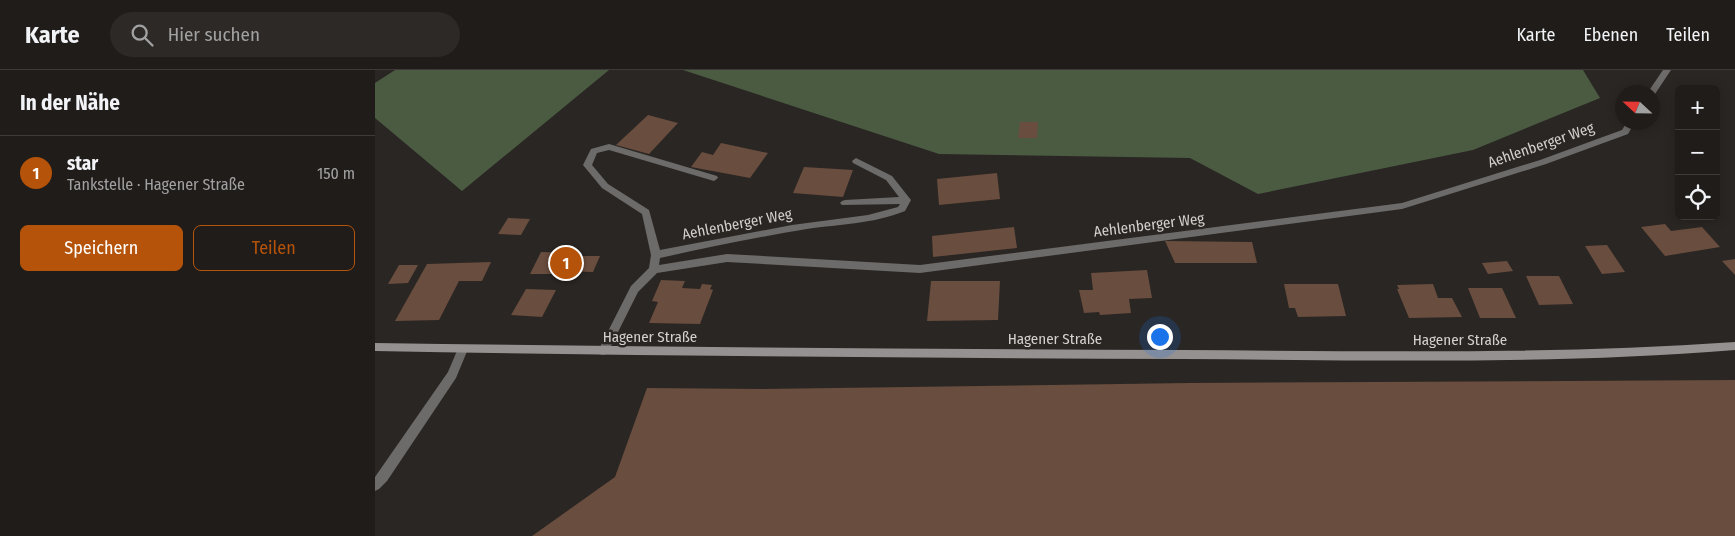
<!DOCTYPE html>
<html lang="de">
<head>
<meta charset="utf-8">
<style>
	:root { --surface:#201c1a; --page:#2d2927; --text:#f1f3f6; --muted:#a2a1a2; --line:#3d3a39; --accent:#b45309 }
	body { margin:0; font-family:"Fira Sans Condensed",sans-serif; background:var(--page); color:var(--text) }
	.controls { position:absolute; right:15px; top:15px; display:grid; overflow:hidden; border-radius:8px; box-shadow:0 2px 12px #0003 }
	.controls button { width:45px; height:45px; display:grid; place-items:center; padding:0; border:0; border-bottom:1px solid var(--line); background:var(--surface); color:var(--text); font:25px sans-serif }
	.compass { position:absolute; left:1240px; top:15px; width:45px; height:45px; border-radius:50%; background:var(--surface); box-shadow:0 2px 12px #0003; rotate:292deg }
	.you { position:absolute; left:784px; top:266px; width:18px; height:18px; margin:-12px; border:4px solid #fff; border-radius:50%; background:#1a73e8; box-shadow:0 0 0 8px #1a73e833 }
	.badge { display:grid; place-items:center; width:32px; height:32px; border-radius:50%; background:var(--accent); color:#fff; font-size:16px; font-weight:700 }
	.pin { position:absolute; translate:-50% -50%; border:2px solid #fff; box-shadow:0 1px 5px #0006 }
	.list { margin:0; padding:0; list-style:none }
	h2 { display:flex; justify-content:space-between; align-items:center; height:65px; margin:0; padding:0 20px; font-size:21px }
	h2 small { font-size:16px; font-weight:400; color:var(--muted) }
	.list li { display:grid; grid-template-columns:32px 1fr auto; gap:15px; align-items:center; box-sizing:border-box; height:75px; padding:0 20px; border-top:1px solid var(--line) }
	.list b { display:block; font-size:19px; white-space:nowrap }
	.list p { margin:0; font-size:16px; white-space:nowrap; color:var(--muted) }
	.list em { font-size:16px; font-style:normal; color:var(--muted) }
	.actions { display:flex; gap:10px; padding:15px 20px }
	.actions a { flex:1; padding:11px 0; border:1px solid var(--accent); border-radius:8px; text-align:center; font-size:18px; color:var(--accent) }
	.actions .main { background:var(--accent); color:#fff }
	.icon { flex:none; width:28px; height:28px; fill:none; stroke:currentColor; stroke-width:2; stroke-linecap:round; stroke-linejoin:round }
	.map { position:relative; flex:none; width:1360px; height:466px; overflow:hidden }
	header { display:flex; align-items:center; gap:30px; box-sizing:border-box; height:70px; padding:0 25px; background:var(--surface); border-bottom:1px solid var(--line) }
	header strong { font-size:24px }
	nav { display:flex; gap:28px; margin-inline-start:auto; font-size:18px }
	.search { width:350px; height:45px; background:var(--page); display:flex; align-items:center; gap:12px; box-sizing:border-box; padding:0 18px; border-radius:28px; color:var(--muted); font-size:19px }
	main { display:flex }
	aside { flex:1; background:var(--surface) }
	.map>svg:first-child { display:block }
	.forest { fill:#4a5b42 }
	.building { fill:#694d3e }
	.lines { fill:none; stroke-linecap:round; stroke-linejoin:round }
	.lane { fill:#6d6b6a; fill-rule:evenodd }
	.secondary { fill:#959190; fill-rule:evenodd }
	.labels { text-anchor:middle; stroke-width:5; stroke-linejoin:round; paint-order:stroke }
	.street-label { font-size:15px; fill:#d3d1cf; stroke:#2a2623 }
</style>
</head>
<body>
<header>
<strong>Karte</strong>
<div class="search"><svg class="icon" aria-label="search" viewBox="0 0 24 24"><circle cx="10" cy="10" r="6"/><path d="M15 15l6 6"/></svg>Hier suchen</div>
<nav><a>Karte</a><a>Ebenen</a><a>Teilen</a></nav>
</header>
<main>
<aside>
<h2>In der Nähe<small></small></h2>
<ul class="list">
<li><span class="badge">1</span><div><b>star</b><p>Tankstelle · Hagener Straße</p></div><em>150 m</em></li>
</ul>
<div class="actions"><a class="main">Speichern</a><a>Teilen</a></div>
</aside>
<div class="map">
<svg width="1360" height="466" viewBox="0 0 1360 466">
	<rect width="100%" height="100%" fill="#2a2623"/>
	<path class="forest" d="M20 0H234L87 121 0 48V13Z
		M308 0H1208L1225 28 1098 80 883 124 815 88 564 84Z"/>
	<path class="building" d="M273 45 303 53 274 84 241 75Z
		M645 52H663L662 68H643Z
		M346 73 393 83 375 108 316 97 327 82 338 85Z
		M429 97 478 100 468 127 418 123Z
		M622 103 625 129 564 135 562 109Z
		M133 148 155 149 146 165 123 164Z
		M1290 154 1296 161 1327 157 1345 177 1290 186 1266 157Z
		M639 157 642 178 558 187 557 166Z
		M790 171 877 172 882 193H800Z
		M1232 175 1250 202 1227 204 1210 176Z
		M166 182 196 183 195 186H225L218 202 186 201 184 204H155Z
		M1360 189V205L1347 191Z
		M1132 191 1138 201 1113 204 1107 193Z
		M116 192 107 211H84L64 250 20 251 52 194Z
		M24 195H43L33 213 13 214Z
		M772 200 777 228 754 229 756 243 725 245 724 242 709 243 704 220H718L716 203Z
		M1151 206H1184L1198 234 1164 235Z
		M286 210 310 211 307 218 325 219 327 214 337 215 335 219 338 220 325 254 274 253 283 232 277 231Z
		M556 211H625L623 250 552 251Z
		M909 214H963L971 246 923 247 920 238H914Z
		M1058 214 1063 228H1077L1087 247 1034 248 1022 219H1024L1022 215Z
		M1093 218H1127L1141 248H1105Z
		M151 219 181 220 167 247 136 245Z
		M1360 310V466H157L240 407 272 318 386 319 814 313Z"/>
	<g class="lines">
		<path class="lane" d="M1288 0H1296L1280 24 1273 22Z
			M1252 52H1260L1253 64 1171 94 1027 139 545 203 352 192 282 203 263 222 232 284 228 285 224 284 223 281 256 216 274 198 276 185 267 144 227 118 208 95 216 79 234 74 342 106 343 108 339 111 234 80 222 83 217 95 233 114 274 140 285 180 417 155 493 145 523 137 525 134 467 135 465 133 467 131 470 130 524 127 511 110 478 93 477 91 481 88 517 106 536 130 530 141C498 154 466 154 432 159 383 167 334 177 285 188L284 195 352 184 545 195 1027 133 1165 90 1247 60Z
			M88 275 92 276 93 279 81 308 12 411 4 419 0 421V407L73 302 84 276Z"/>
		<path class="secondary" d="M1360 272V280C1176 295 991 290 807 289 538 288 269 286 0 281V273C269 277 538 279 807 280 991 281 1176 285 1360 272Z"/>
	</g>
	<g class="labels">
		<g class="street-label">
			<text transform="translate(1166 75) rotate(-19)" y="5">Aehlenberger Weg</text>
			<text transform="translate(362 154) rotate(-11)" y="5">Aehlenberger Weg</text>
			<text transform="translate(774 155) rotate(-7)" y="5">Aehlenberger Weg</text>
			<text x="275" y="272">Hagener Straße</text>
			<text x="680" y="274">Hagener Straße</text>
			<text x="1085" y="275">Hagener Straße</text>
		</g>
	</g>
</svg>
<div class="controls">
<button>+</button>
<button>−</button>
<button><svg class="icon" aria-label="locate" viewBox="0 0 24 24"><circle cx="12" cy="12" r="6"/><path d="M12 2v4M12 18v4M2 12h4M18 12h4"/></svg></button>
</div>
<svg class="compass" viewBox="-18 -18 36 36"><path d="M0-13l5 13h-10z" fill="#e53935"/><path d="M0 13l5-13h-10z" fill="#a2a1a2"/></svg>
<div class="you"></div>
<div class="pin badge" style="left:191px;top:193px">1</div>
</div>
</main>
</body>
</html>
